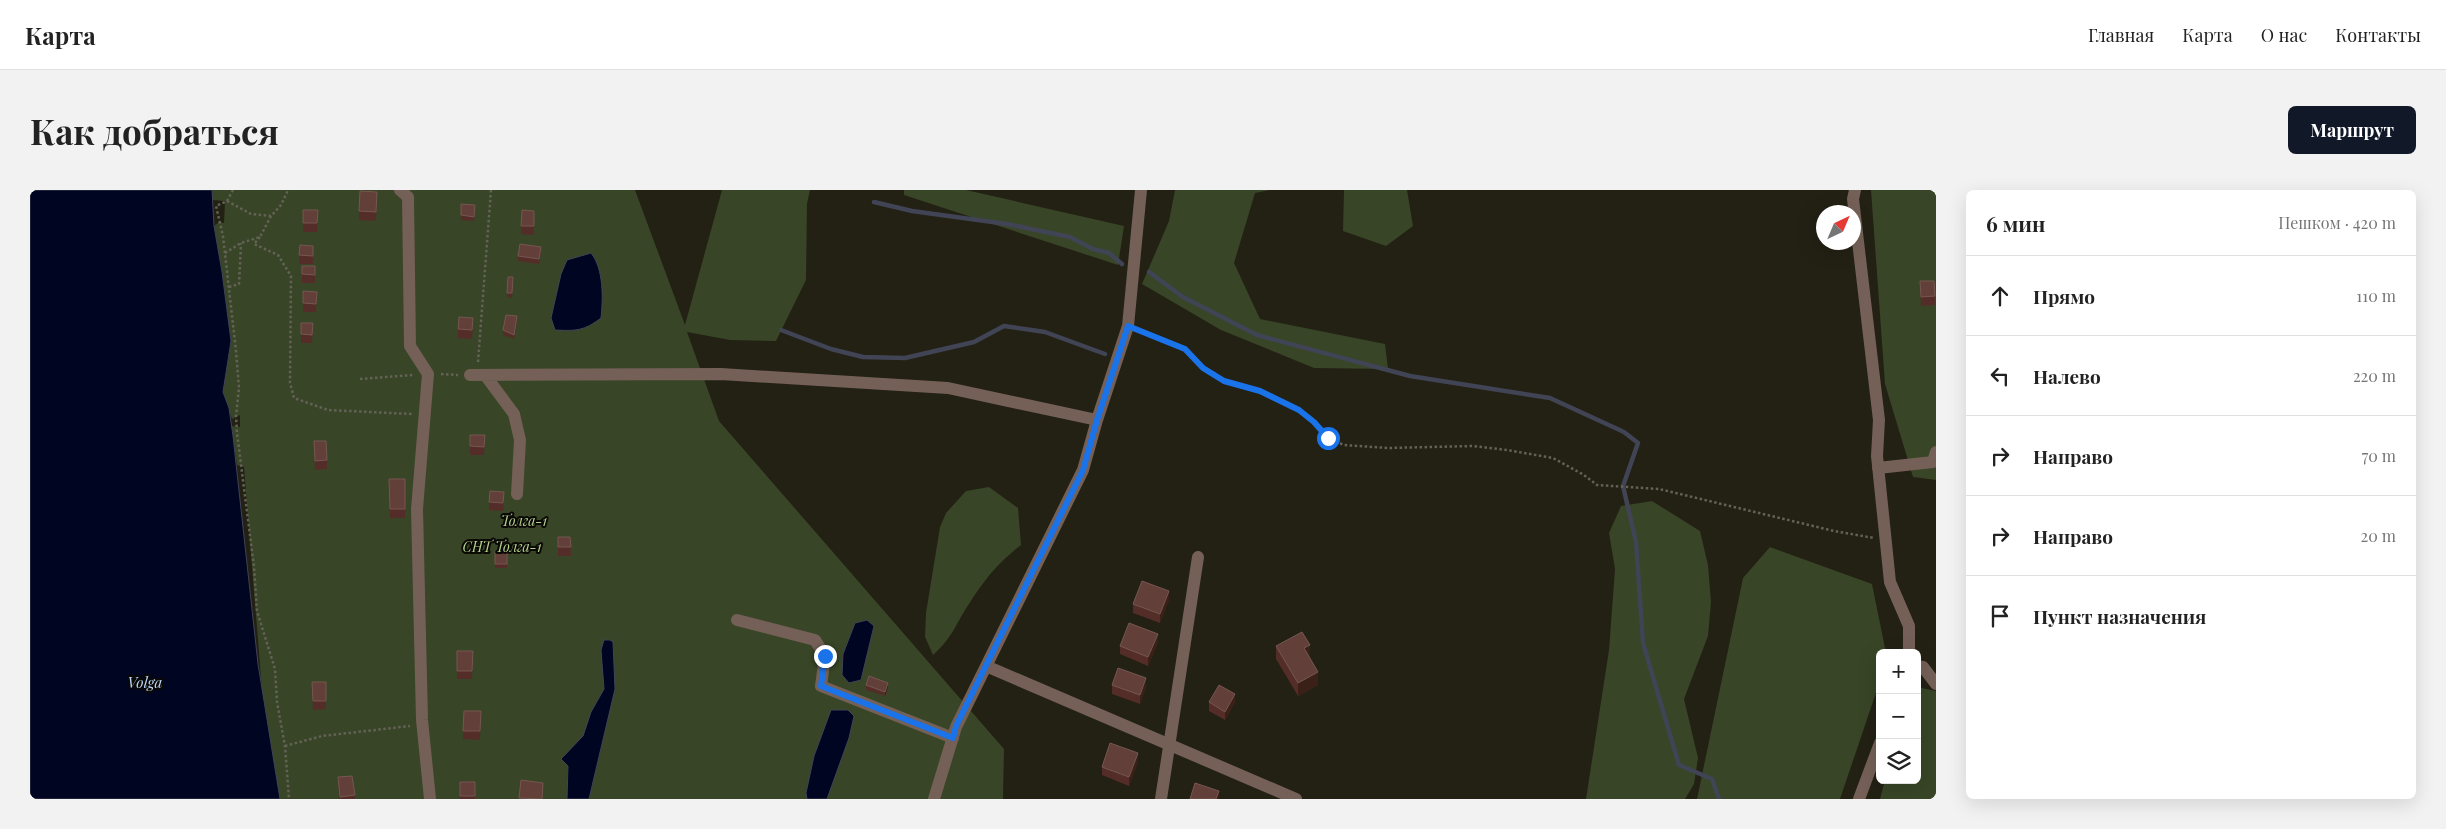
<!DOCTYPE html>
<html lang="ru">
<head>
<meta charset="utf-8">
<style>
	:root { --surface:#fff; --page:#f2f2f2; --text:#222; --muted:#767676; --line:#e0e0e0; --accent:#111827 }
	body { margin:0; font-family:"Playfair Display",serif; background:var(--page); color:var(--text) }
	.controls { position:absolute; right:15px; bottom:15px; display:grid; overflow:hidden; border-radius:8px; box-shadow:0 5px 20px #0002 }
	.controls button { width:45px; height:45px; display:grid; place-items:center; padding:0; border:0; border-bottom:1px solid var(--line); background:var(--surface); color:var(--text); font:25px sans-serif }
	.compass { position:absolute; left:1786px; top:15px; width:45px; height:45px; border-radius:50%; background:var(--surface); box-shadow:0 5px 20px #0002; rotate:44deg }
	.stop { position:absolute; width:15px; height:15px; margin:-11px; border:4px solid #1a73e8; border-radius:50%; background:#fff }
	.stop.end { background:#1a73e8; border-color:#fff; box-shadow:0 1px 5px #0008 }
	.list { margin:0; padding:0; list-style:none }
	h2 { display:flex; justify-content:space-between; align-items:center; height:65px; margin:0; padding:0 20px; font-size:21px }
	h2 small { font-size:16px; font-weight:400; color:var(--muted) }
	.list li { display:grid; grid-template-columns:32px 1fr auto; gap:15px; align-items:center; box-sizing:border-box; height:80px; padding:0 20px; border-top:1px solid var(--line) }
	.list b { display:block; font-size:19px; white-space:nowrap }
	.list em { font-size:16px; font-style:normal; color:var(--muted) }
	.icon { flex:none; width:28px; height:28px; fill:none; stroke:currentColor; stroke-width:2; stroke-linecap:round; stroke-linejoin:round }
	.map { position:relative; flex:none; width:1906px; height:609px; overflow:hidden; border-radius:8px }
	header { display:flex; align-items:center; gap:30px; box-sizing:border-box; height:70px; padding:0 25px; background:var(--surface); border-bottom:1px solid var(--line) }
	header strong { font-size:24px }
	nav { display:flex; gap:28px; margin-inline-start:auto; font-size:18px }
	.intro { display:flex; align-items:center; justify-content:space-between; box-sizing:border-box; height:120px; padding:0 30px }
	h1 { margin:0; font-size:35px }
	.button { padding:12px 22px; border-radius:8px; background:var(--accent); color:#fff; font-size:18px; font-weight:700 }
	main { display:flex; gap:30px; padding:0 30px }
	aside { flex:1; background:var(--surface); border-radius:8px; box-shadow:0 5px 20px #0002 }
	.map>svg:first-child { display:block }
	.green { fill:#384526 }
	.water { fill:#000521; stroke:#414455 }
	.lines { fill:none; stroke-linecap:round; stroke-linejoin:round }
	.stream { stroke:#414455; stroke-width:4.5 }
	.path { stroke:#646257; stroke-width:2.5; stroke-dasharray:2.5 2.5; stroke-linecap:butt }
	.minor { stroke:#746057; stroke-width:12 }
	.wall { fill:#552d28 }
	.shaded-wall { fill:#3b2018 }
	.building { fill:#633f39; stroke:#755751 }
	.route { stroke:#1a73e8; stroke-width:6 }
	.labels { text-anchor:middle; stroke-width:4; stroke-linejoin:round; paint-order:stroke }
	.park-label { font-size:14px; font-style:italic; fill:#b3d08c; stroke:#0b0905 }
	.water-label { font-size:15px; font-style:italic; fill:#b9d6f9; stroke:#0b0905 }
</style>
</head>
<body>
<header>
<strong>Карта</strong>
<nav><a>Главная</a><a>Карта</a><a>О нас</a><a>Контакты</a></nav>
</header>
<div class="intro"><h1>Как добраться</h1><a class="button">Маршрут</a></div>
<main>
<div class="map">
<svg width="1906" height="609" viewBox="0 0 1906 609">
	<rect width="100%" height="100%" fill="#232014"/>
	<path class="green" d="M182 0H605L655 135 692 0H780L777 14 776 90 746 151 700 150 657 142 689 231 974 559 973 609H250L232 500 214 277 207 275 201 236 210 237V225L202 229 193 202 201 151 192 82 184 36 189 32 194 33 195 11 182 10Z
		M874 0H936L1094 36 1088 75 874 5Z
		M1145 0H1240L1225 3 1204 73 1230 129 1355 154 1358 179 1284 178 1191 140 1112 94 1139 31Z
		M1314 0H1377L1383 36 1356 56 1313 41Z
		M1841 0H1906V290L1883 287 1855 194Z
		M959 297 988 318 991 355C969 372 954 390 939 414 925 435 923 447 903 465L895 447 896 423 910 337 916 323 936 301Z
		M1622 311 1670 341 1678 375 1681 412 1678 446 1654 509 1668 568 1664 594 1655 609H1556L1579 460 1585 379 1579 343 1591 316Z
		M1740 357 1842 394 1856 463H1850V491L1810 609H1667L1713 388Z
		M1887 497 1906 501V609H1850L1855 590H1887Z"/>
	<path class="water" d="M0 0H182L184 36 192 82 201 151 193 202 199 218 203 246 228 474 250 609H0Z
		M561 63C574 79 573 109 571 128 554 141 546 141 525 140L521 128 531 84 537 70Z
		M837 430 844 436 831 490 819 493 812 485 813 464 825 433Z
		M574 450H580L583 452 585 499 559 609H537L538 576 531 569 553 546 561 522 574 499 571 460Z
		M801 520H818L824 526 819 548 797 609H777L776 603 784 566Z"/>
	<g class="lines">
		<path class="stream" d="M844 12 882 21 977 34 1040 47 1063 59 1079 63 1092 74
			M1119 82 1153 107 1227 145 1380 186 1520 208 1594 242 1608 253 1593 296 1606 352 1613 453 1649 575 1682 589 1689 609
			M751 140 801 159 833 167 875 168 944 152 974 136 1015 142 1075 164"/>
		<path class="path" d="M203 0 197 11 186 16 193 46 206 161 209 198 206 226 207 243 224 377 227 421 245 479 247 512 255 556 259 609
			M197 11 221 24 241 26 251 15 258 0
			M230 47 224 54 248 65 261 86 260 193 264 208 298 220 382 224
			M195 63 211 53 230 47 241 26
			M199 97 209 94 211 53
			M1109 140 1155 159 1173 178 1194 191 1230 201 1269 220 1284 232 1298 248 1314 255 1358 258 1443 256 1477 260 1523 268 1554 285 1567 295 1629 299 1804 341 1844 348
			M448 172 461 0
			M411 184 428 185
			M330 189 383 185
			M255 556 292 546 380 536"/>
		<path class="minor" d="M370 0 378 7 380 156 398 184 387 319 392 530 400 609
			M1825 0 1823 9 1849 230 1847 266 1860 392 1879 436V463
			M440 185 691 184 918 198 1067 230
			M455 185 484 224 490 250 487 304
			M1848 278 1903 272 1906 262
			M707 430 785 450 795 466 791 496 923 548
			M956 476 1266 609
			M1887 476 1893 477 1906 494
			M904 609 926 537 1053 280 1067 230 1098 136 1111 0
			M1131 609 1168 367
			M1829 609 1850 553"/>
	</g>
	<path class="wall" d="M347 11 346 31 329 30V21Z
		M273 20H288L287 42H273Z
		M445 20 444 31 431 30V25Z
		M504 30V45L491 44V36Z
		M270 55 283 56V74H269Z
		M511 62 509 74 488 71V66Z
		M272 76H285V93H272Z
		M483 87 482 108 477 107V103Z
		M1890 91 1905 106V115L1891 116Z
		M273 101 287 102 286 122H273Z
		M487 131 484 149 473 145V140Z
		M271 133H283L282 153H271Z
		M443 137 442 149 428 148V139Z
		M440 245H455L454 265H440Z
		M284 251 297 270V279L285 280Z
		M359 289H375V328H360Z
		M474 311 473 321 459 320V312Z
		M528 347H540L541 366H528Z
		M465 361H477V378H465Z
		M1139 410 1130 433 1103 423V414Z
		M1128 453 1118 476 1090 464V456Z
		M1246 456 1279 468 1288 495 1268 506 1246 469Z
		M427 461H443L442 489H427Z
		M282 492H296V519L283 520Z
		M836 495 858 497 855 506 836 500Z
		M1082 495 1116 497 1110 514 1082 504Z
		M1179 512H1205L1195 530 1179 521Z
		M434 521H451L450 550 433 549Z
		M1108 572 1099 596 1072 585V577Z
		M308 587 325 605V609H309Z
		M430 592H445V609H430Z"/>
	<path class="shaded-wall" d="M1139 401V410L1130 433V424Z
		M1128 444V453L1118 476V467Z
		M1280 455V468L1274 458Z
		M1288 482V495L1268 506V493Z
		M1116 488V497L1110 514V505Z
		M858 493V497L855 506V502Z
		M1205 504V512L1195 530V522Z
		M1108 563V572L1099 596V587Z
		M1189 601V609H1186Z"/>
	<path class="building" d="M330 1 347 2 346 22 329 21Z
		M431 14 445 15 444 27 431 25Z
		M273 20H288L287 33H273Z
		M492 20 504 21V36H491Z
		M490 54 511 57 509 69 488 66Z
		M270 55 283 56V66L269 65Z
		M272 76H285V85L272 84Z
		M478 87H483L482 103H477Z
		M1890 91H1904L1905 106 1891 107Z
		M273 101 287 102 286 114 273 113Z
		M476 125 487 126 484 145 473 140Z
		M429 127 443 128 442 140 428 139Z
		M271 133H283L282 145 271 144Z
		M440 245H455L454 257 440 256Z
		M284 251H296L297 270 285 271Z
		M359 289H375V319H360Z
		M460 301 474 302 473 313 459 312Z
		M528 347H540L541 357H528Z
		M465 361H477V374H465Z
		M1112 391 1139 401 1130 424 1103 414Z
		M1099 433 1128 444 1118 467 1090 456Z
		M1272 442 1280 455 1274 458 1288 482 1268 493 1246 456Z
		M427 461H443L442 481H427Z
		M1088 478 1116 488 1110 505 1082 495Z
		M839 486 858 493 855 502 836 495Z
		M282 492H296V511H283Z
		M1189 495 1205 504 1195 522 1179 512Z
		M434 521H451L450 541H433Z
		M1080 553 1108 563 1099 587 1072 577Z
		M322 586 325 605 310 607 308 587Z
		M491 590 513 593 512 609 489 608Z
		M430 592H445V606H430Z
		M1165 593 1189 601 1186 609H1160Z"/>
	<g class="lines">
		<path class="route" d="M795 466 791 496 923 548 926 536 1053 280 1067 230 1098 136 1155 159 1173 178 1194 191 1230 201 1269 220 1284 232 1298 248"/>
	</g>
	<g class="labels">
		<g class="park-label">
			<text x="494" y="336">Толга-1</text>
			<text x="472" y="362">СНТ Толга-1</text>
		</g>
		<g class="water-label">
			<text x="115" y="498">Volga</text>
		</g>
	</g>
</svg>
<div class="controls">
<button>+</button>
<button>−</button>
<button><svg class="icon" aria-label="layers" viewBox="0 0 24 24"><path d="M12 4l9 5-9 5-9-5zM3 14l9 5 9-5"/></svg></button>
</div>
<svg class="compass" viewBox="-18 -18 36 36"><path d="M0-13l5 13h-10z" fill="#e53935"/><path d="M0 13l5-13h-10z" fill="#767676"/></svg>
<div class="stop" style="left:1298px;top:248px"></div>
<div class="stop end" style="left:795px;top:466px"></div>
</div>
<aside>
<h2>6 мин<small>Пешком · 420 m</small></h2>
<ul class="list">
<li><svg class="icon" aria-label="ahead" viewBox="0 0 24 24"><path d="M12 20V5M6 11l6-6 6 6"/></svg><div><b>Прямо</b></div><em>110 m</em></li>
<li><svg class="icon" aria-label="left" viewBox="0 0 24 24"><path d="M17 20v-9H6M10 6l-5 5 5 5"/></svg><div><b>Налево</b></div><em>220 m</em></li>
<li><svg class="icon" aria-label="right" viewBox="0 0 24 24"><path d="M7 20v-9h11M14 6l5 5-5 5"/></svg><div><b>Направо</b></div><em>70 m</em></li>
<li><svg class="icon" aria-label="right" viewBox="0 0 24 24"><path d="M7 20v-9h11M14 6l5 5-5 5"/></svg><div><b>Направо</b></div><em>20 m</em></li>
<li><svg class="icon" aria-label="arrive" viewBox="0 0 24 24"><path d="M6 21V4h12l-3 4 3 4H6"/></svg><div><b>Пункт назначения</b></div></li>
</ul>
</aside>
</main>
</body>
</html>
